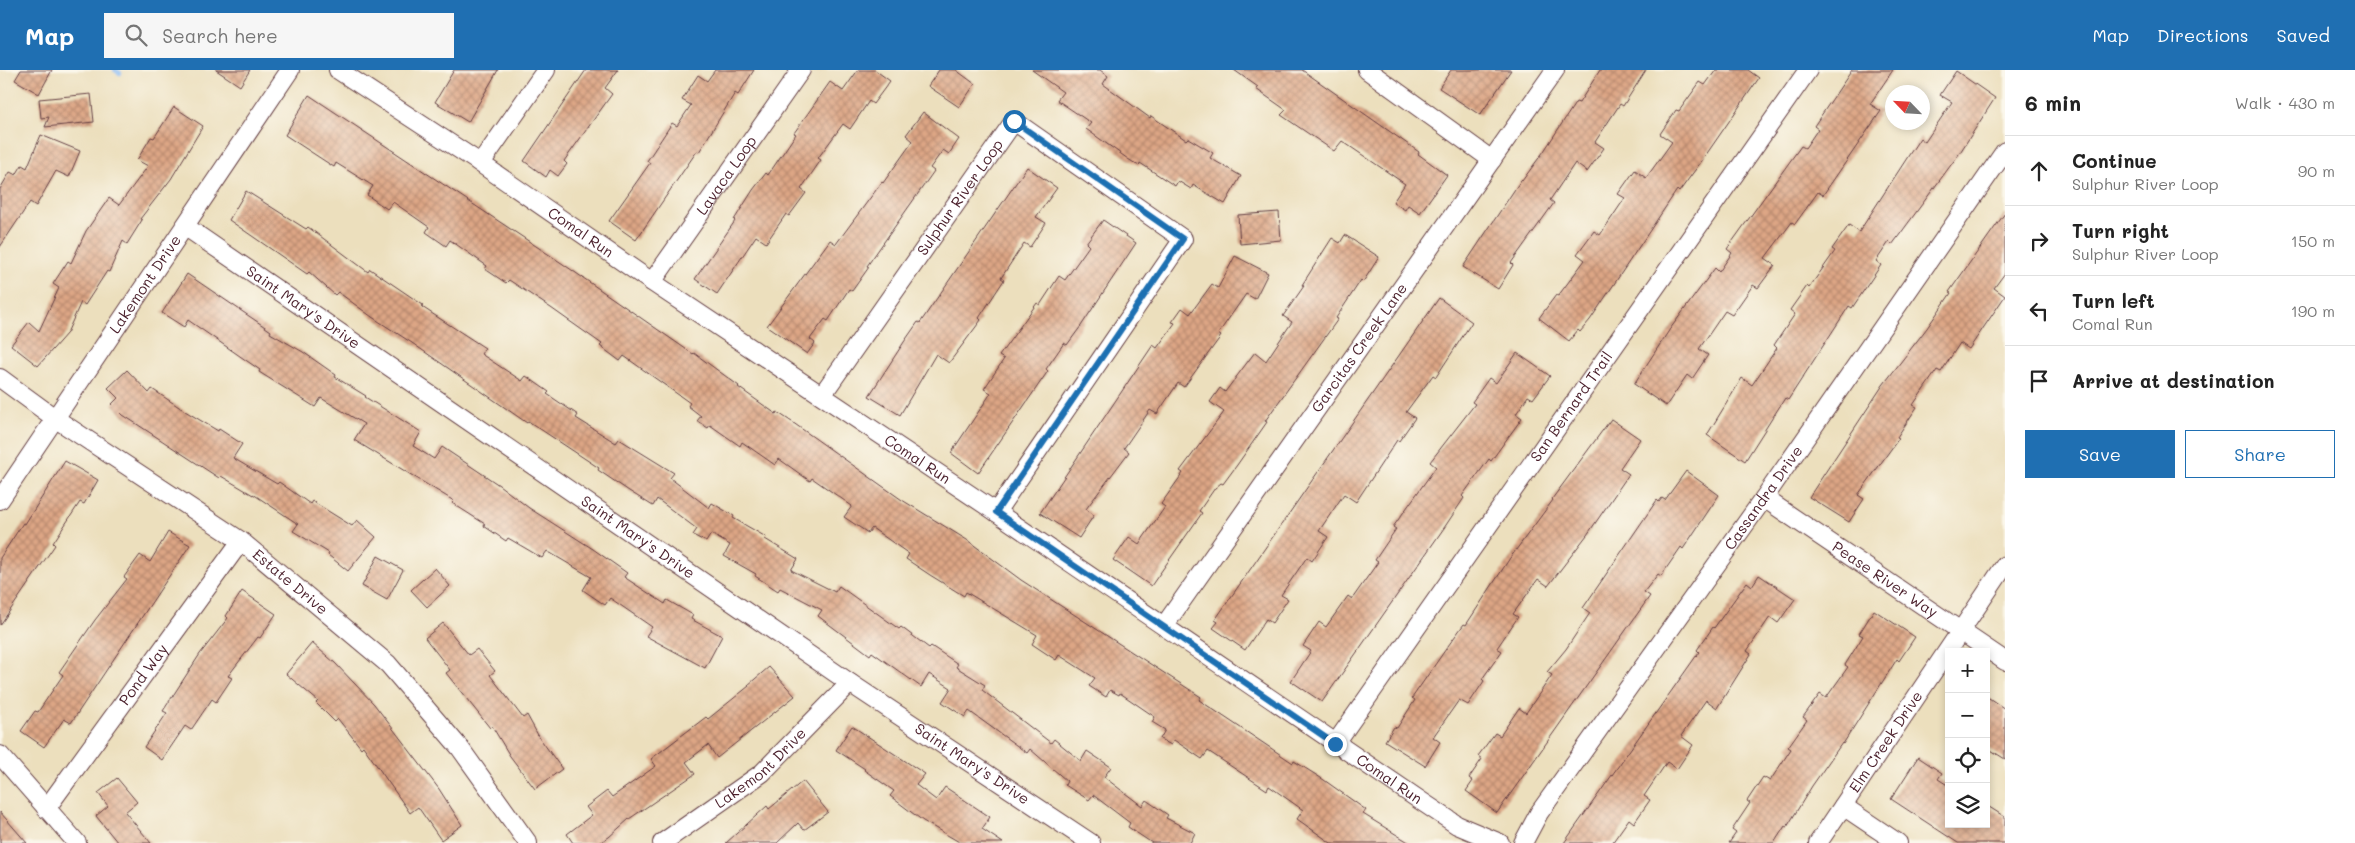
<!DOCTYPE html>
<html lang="en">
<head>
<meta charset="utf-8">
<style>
	:root { --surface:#fff; --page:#f6f6f6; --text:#222; --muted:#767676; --line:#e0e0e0; --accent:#1f6fb2 }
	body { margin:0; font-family:Mali,sans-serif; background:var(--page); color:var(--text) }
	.controls { position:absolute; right:15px; bottom:15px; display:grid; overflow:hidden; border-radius:0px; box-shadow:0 2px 8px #0003 }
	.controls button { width:45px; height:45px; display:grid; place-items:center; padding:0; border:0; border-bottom:1px solid var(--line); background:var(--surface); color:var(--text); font:25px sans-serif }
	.compass { position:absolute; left:1885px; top:15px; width:45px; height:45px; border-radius:50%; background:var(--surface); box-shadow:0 2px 8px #0003; rotate:295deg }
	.stop { position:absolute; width:15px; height:15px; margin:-11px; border:4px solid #1f6fb2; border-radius:50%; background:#fff }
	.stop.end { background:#1f6fb2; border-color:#fff; box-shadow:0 1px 5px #0008 }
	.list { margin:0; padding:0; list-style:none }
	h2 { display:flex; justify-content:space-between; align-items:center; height:65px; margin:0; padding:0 20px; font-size:21px }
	h2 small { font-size:16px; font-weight:400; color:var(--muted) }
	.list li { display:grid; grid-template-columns:32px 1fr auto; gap:15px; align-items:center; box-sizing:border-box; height:70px; padding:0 20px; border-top:1px solid var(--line) }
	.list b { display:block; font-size:19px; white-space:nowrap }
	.list p { margin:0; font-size:16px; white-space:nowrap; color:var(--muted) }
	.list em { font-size:16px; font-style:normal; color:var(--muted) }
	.actions { display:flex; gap:10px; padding:15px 20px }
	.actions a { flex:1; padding:11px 0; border:1px solid var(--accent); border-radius:0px; text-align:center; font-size:18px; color:var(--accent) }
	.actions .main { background:var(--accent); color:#fff }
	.icon { flex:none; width:28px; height:28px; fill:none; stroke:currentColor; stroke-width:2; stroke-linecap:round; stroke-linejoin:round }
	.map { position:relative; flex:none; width:2005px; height:773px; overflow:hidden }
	header { display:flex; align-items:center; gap:30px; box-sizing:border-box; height:70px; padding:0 25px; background:var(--accent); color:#fff }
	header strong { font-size:24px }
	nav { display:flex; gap:28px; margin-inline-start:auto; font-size:18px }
	.search { width:350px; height:45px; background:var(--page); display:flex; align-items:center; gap:12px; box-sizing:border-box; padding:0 18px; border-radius:0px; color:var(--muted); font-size:19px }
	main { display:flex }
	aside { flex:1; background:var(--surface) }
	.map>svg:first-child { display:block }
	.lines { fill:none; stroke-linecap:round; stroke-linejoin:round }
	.stream { stroke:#87baf4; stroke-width:4.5 }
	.building { fill:url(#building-cross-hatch) }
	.minor-casing { stroke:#623c41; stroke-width:20 }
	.minor { stroke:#fff; stroke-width:18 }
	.route { stroke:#1f6fb2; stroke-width:6 }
	.labels { text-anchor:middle; stroke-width:4.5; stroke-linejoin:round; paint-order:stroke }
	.street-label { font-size:15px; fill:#4a1f2b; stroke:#fbf7ec }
</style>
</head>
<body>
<header>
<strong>Map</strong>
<div class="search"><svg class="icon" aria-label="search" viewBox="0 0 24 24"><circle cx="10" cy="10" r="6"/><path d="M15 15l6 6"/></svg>Search here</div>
<nav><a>Map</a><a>Directions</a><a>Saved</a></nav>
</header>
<main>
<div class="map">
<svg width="2005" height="773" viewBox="0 0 2005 773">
	<defs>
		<pattern id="building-cross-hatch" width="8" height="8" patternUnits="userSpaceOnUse" patternTransform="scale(1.25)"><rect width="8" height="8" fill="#dda685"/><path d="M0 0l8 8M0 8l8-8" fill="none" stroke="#b5876d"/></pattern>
	</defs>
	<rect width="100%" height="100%" fill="#fbf7ec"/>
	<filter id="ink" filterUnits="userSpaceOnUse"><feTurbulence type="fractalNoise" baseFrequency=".02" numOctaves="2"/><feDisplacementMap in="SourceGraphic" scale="10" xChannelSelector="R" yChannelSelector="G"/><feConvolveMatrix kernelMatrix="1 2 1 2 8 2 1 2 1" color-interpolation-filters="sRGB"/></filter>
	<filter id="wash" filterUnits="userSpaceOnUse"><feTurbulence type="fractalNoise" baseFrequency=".0096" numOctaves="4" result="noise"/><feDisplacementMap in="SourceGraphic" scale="20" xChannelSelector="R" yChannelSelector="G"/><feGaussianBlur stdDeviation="1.12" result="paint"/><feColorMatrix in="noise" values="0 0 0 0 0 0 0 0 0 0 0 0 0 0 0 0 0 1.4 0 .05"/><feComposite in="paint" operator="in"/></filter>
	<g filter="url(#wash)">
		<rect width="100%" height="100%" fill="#ecdfbd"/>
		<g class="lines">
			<path class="stream" d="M115 0 120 3"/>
		</g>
		<g id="blocks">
			<path class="building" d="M21 0H52L39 24 15 10Z
				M216 0H250L240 16Z
				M454 0H498L468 52 435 32Z
				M586 0H618L605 18 612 24 564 91 567 94 558 106 550 100 546 107 524 91Z
				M715 0H754L738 25 735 23 699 82 697 81 636 170 609 151 650 93 647 91 672 53 677 56 691 35 682 30 698 5 707 11Z
				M858 0H875L890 11 873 34 869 31 850 59 843 54 818 88 821 90 801 119 806 123 789 146 786 144 766 173 756 166 717 224 695 209 735 151 734 150 753 120 766 103 768 105 796 64 794 63 830 12 843 21Z
				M939 0H956L975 14 959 37 928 16Z
				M1032 0H1100L1108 6 1103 14 1150 48 1151 46 1186 70 1188 68 1213 83 1210 88 1241 106 1225 134 1193 115 1191 119 1178 111 1175 116 1140 93 1139 96 1128 89 1086 59 1091 53 1057 30 1063 22Z
				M1234 0H1302L1419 82 1418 84 1447 105 1420 143 1408 135 1405 140 1393 132 1405 114 1342 71 1334 81 1281 45 1286 40 1256 19 1258 17Z
				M1451 0H1511L1480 45 1439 18Z
				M1600 0H1646L1623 36 1620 34 1595 72 1604 78 1587 102 1575 93 1550 130 1554 133 1511 193 1513 195 1498 219 1463 197 1521 110 1522 111 1544 81 1576 32 1579 33Z
				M1716 0H1748L1759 8 1701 92 1679 122 1677 120 1590 250 1580 262 1578 260 1569 271 1539 248 1556 225 1558 226 1585 190 1577 184 1594 161 1600 165 1625 128 1618 124 1635 100 1646 108 1672 72 1660 64 1676 40 1679 41 1700 12 1705 15Z
				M1852 0H1893L1870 34 1881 41 1823 125 1818 122 1795 154 1792 152 1765 188 1775 195 1758 218 1753 215 1732 245 1725 241 1699 279 1708 285 1692 309 1687 305 1666 336 1634 314 1670 259 1715 198 1719 202 1732 183 1727 179 1801 76 1805 78 1818 59 1814 56Z
				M1956 1 1995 28 1959 84 1892 175 1889 172 1876 191 1881 195 1852 238 1849 236 1788 330 1785 328 1745 391 1707 365 1742 308 1752 315 1777 278 1774 275 1795 244 1790 240 1807 216 1809 218 1835 181 1832 179 1849 155 1859 162 1920 68 1925 72 1952 32 1940 25Z
				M91 24 94 52 45 57 49 47 41 48 39 29Z
				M309 25 563 194 693 284 694 283 739 316 738 317 776 344 777 342 792 352 902 430 967 470 1021 510 1201 627 1199 630 1293 693 1294 691 1324 710 1366 740 1363 744 1410 773H1331L1297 749 1303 740 1269 716 1267 720 1208 681 1202 689 1174 670 1171 675 1160 669 1165 660 1152 652 1155 647 1120 623 1119 625 1110 620 1106 627 1089 616 1095 608 1059 585 1056 590 1032 574 1037 565 966 522 964 526 930 505 906 489 909 484 872 458 868 463 844 447 852 436 812 408 810 411 779 389 775 395 742 372 740 376 710 355 708 358 697 351 701 346 688 336 690 333 624 286 620 291 600 276 602 274 551 238 509 210 506 213 485 199 487 196 450 170 446 176 426 162 429 157 393 132 387 139 367 125 373 116 336 93 334 97 285 65Z
				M174 37 203 56 171 109 140 149 142 150 127 174 123 171 109 202 107 201 85 235 81 232 67 263 38 296 11 275 29 252 39 261 59 218 53 214 68 191 71 193 86 161 109 128 119 135 148 96 137 90 151 67 154 68Z
				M923 42 959 69 949 84 943 80 930 98 934 101 867 196 869 197 852 221 849 219 828 251 825 249 810 269 815 273 807 284 767 256 830 170 836 174 882 112 883 113 913 71 906 65Z
				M41 65 80 81 69 107 56 101 36 136 30 132 0 177V119L10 102 16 105 22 95 27 98Z
				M1027 97 1057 118 1036 147 1046 153 1030 177 1024 173 1001 208 1004 210 979 248 981 250 949 293 936 284 900 345 869 326 904 272 918 252 920 253Z
				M246 121 306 159 308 157 368 202 370 199 423 235 422 237 485 278 481 284 522 311 526 306 549 322 547 324 578 345 576 348 616 373 619 369 674 403 670 408 709 438 712 433 734 446 733 448 766 467 765 469 798 489 791 500 835 522 839 516 899 559 901 557 929 578 931 576 958 594 956 597 985 615 982 620 1051 673 1054 669 1081 691 1087 681 1111 697 1104 707 1142 736 1146 730 1168 745 1166 748 1195 763 1190 773H1152L1128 757 1130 753 1093 725 1089 730 1065 715 1067 711 1030 679 1027 683 969 641 965 647 942 632 951 618 929 604 921 617 872 582 870 585 818 546 822 540 780 518 778 521 755 506 756 504 724 486 730 475 711 464 706 472 693 465 697 459 657 429 653 436 629 421 598 400 599 398 528 351 527 353 412 273 372 247 338 222 335 225 309 202 307 204 229 150Z
				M1279 142 1281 170 1240 174 1238 145Z
				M2005 143V203L1994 218 2005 226 1969 279 1960 273 1941 302 1937 300 1913 335 1917 337 1897 367 1899 368 1858 425 1864 429 1849 452 1809 427 1883 315 1927 258 1951 223 1949 222Z
				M1103 150 1136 173 1081 256 1067 275 1064 273 1046 299 1048 301 978 403 951 383 991 323 984 319 1004 289 999 286 1037 233 1040 235 1059 206 1065 210 1089 176 1086 173Z
				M1345 165 1379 187 1363 212 1361 210 1336 248 1338 249 1265 351 1267 352 1237 395 1223 414 1221 413 1215 418 1199 441 1202 443 1151 516 1113 490 1129 467 1139 474 1165 437 1161 434 1183 403 1180 401 1224 342 1210 332 1220 318 1225 322 1255 282 1266 291 1292 252 1283 246 1304 216 1302 215 1332 168 1340 173Z
				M1235 186 1268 203 1255 229 1246 224 1218 264 1221 266 1184 317 1178 313 1157 344 1150 340 1124 378 1129 382 1086 439 1094 445 1079 468 1040 443 1153 275 1157 278 1175 253 1172 252 1182 238 1190 244 1212 214 1218 218Z
				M187 204 271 261 270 263 303 282 336 305 335 307 366 326 365 327 421 362 413 376 434 389 442 377 499 415 529 438 593 479 627 503 624 507 665 534 667 530 693 545 691 549 722 566 705 598 646 566 652 557 610 528 605 535 583 520 591 507 547 481 542 488 508 468 506 471 484 456 485 454 452 433 454 431 354 370 364 354 321 328 315 337 259 302 260 300 188 250 184 257 162 243Z
				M1439 228 1472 252 1436 307 1433 305 1406 342 1415 348 1399 371 1397 370 1356 432 1344 424 1319 461 1328 467 1312 491 1307 487 1281 525 1288 529 1272 553 1266 549 1245 580 1213 558 1218 552 1215 550Z
				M1517 283 1550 306 1533 329 1528 326 1516 344 1522 348 1491 391 1489 389 1462 426 1464 428 1444 458 1322 632 1291 611 1311 581 1303 576 1319 552 1326 557 1348 526 1352 529 1378 492 1375 490 1396 459 1393 457 1436 397 1430 392 1475 334 1472 332 1489 308 1496 313Z
				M127 300 149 323 152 319 185 341 218 361 219 359 242 374 233 388 277 414 279 412 310 434 312 431 352 456 357 450 376 467 348 501 328 485 329 483 293 461 298 454 253 424V425L221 406 219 408 123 345 112 334 118 328 108 318Z
				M1611 349 1640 369 1620 398 1629 404 1587 465 1548 516 1538 509 1513 544 1518 547 1497 578 1502 581 1482 609 1484 611 1468 635 1459 630 1433 667 1440 672 1425 696 1385 671 1394 657 1397 658 1415 630 1412 628 1448 576 1464 554 1466 555 1510 488 1553 430 1552 429Z
				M65 391 98 410 84 434 80 432 53 473 55 475 0 555V488L23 453 25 454Z
				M1686 401 1719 425 1683 479 1681 477 1661 506 1658 504 1644 522 1650 526 1497 743 1466 721 1473 711 1469 708 1482 689 1478 686 1495 663 1500 666 1519 638 1526 643 1552 605 1547 602 1566 579 1590 543 1583 538 1657 430 1659 432 1662 428 1665 430Z
				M168 462 190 475 71 653 64 649 44 677 21 661 35 641 38 642 63 605 59 602 95 550 127 509 124 507 140 485 150 492Z
				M378 486 403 500 387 530 362 516Z
				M435 498 450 516 427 537 411 520Z
				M1759 505 1795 529 1778 553 1770 547 1747 581 1751 584 1717 638 1706 630 1681 666 1693 675 1677 699 1667 692 1644 726 1650 730 1634 753 1629 749 1612 773H1564L1699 582 1697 580 1713 557 1714 558 1747 512 1752 516Z
				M242 521 276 544 260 568 258 567 228 606 232 608 216 632 212 629 191 660 185 656 162 690 144 677 167 643 163 641 200 584 228 548 226 546Z
				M1874 540 1915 567 1899 591 1897 589 1843 674 1842 673 1812 716 1787 757 1785 756 1774 773H1729L1736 763 1732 760 1750 733 1747 731 1763 707 1770 711 1791 679 1788 677 1807 650 1803 647 1820 624 1826 628 1848 597 1845 595 1863 566 1859 564Z
				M443 553 469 585 477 579 495 601 490 605 523 648 527 645 539 667 562 699 535 719 510 686 492 656 490 658 446 603 450 600 425 568Z
				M312 573 335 593 374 634 439 719 462 755 441 770 418 737 410 743 363 676 361 678 338 649 335 652 316 633 318 631 286 604Z
				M769 597 795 626 717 688 708 675 686 692 695 704 629 749 609 767 599 773H573L567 764 592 745 586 737 607 721 612 727 656 696 651 689 706 647 708 649 749 616 748 615Z
				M1986 626 2005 639V689L1986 677Z
				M852 656 925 704 916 715 936 730 945 717 990 747 982 759 1003 773H961L923 751 890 726 894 721 864 700 865 699 836 680Z
				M1918 687 1942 703 1938 709 1949 716V754H1986V735L2005 747V773H1958L1891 729Z
				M117 708 137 732 125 742 151 773H118L96 746 108 736 98 723Z
				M803 711 828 742 804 760 798 753 777 773H726L767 736 769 739Z
				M0 742 27 773H0Z"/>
		</g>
	</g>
	<g filter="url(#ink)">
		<use href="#blocks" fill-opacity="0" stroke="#623c41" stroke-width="1"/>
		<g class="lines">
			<defs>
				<g id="minor">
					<path id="s1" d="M338 0 477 91 652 212 996 442 1421 731 1457 755 1500 773"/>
					<path d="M1367 0 1492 90"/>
					<path d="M481 93 546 0"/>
					<path id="s2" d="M186 157 850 613 1091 773"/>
					<path id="s3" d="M652 212 801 0"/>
					<path id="s4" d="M0 308 56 349 241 471 388 594 460 678 528 773"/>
					<path id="s5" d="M822 325 1014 51 1183 169 996 442"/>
					<path id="s6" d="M1764 428 2005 591"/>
					<path id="s7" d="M0 430 290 0"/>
					<path id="s8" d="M1164 556 1555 0"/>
					<path id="s9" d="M1335 674 1808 0"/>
					<path d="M0 685 77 773"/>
					<path d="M1843 736 1898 773"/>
					<path id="s10" d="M46 739 241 471"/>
					<path id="s11" d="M662 773 762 703 850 613"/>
					<path id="s12" d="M1523 773 1539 743 1764 428 2005 81"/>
					<path id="s13" d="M1818 773 2005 495"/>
				</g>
			</defs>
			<use href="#minor" class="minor-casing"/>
			<use href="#minor" class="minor"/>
		</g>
	</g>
	<g class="lines" filter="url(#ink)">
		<path class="route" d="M1014 51 1183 169 996 442 1335 674"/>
	</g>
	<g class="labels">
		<g class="street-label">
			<text dy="5" stroke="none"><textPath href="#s3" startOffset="130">Lavaca Loop</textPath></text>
			<text dy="5" stroke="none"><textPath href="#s5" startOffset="241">Sulphur River Loop</textPath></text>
			<text dy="5" stroke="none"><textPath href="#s1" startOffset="292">Comal Run</textPath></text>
			<text dy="5" stroke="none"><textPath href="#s7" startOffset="260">Lakemont Drive</textPath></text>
			<text dy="5" stroke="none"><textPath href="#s2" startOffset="142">Saint Mary's Drive</textPath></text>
			<text dy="5" stroke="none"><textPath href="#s8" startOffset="340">Garcitas Creek Lane</textPath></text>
			<text dy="5" stroke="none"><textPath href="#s9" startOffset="412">San Bernard Trail</textPath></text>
			<text dy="5" stroke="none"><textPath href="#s1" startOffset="698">Comal Run</textPath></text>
			<text dy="5" stroke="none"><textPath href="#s12" startOffset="421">Cassandra Drive</textPath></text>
			<text dy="5" stroke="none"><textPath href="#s2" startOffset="548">Saint Mary's Drive</textPath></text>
			<text dy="5" stroke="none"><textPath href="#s6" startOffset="146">Pease River Way</textPath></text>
			<text dy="5" stroke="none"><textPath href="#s4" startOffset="355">Estate Drive</textPath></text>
			<text dy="5" stroke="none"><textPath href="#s10" startOffset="166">Pond Way</textPath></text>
			<text dy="5" stroke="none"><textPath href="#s13" startOffset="122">Elm Creek Drive</textPath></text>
			<text dy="5" stroke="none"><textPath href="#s2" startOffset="952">Saint Mary's Drive</textPath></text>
			<text dy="5" stroke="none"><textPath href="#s11" startOffset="124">Lakemont Drive</textPath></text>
			<text dy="5" stroke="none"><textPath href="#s1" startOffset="1268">Comal Run</textPath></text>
		</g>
	</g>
</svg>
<div class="controls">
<button>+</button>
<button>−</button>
<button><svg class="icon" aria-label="locate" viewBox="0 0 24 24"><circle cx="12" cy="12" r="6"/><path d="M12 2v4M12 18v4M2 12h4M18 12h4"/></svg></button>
<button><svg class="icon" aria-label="layers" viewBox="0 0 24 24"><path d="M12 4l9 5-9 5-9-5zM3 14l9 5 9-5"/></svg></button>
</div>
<svg class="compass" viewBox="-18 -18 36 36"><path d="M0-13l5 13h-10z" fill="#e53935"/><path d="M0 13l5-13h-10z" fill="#767676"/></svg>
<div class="stop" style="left:1014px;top:51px"></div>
<div class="stop end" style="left:1335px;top:674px"></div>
</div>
<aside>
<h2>6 min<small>Walk · 430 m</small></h2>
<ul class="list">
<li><svg class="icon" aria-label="ahead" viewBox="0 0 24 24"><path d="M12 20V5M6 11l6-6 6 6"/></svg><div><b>Continue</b><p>Sulphur River Loop</p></div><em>90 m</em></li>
<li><svg class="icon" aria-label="right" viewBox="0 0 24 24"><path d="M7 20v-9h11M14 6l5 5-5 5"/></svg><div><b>Turn right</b><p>Sulphur River Loop</p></div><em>150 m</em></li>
<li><svg class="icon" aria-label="left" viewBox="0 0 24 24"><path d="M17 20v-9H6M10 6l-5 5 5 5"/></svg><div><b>Turn left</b><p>Comal Run</p></div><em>190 m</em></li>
<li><svg class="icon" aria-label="arrive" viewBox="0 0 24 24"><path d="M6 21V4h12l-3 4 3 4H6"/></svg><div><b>Arrive at destination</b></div></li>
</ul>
<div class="actions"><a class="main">Save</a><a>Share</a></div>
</aside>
</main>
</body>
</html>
